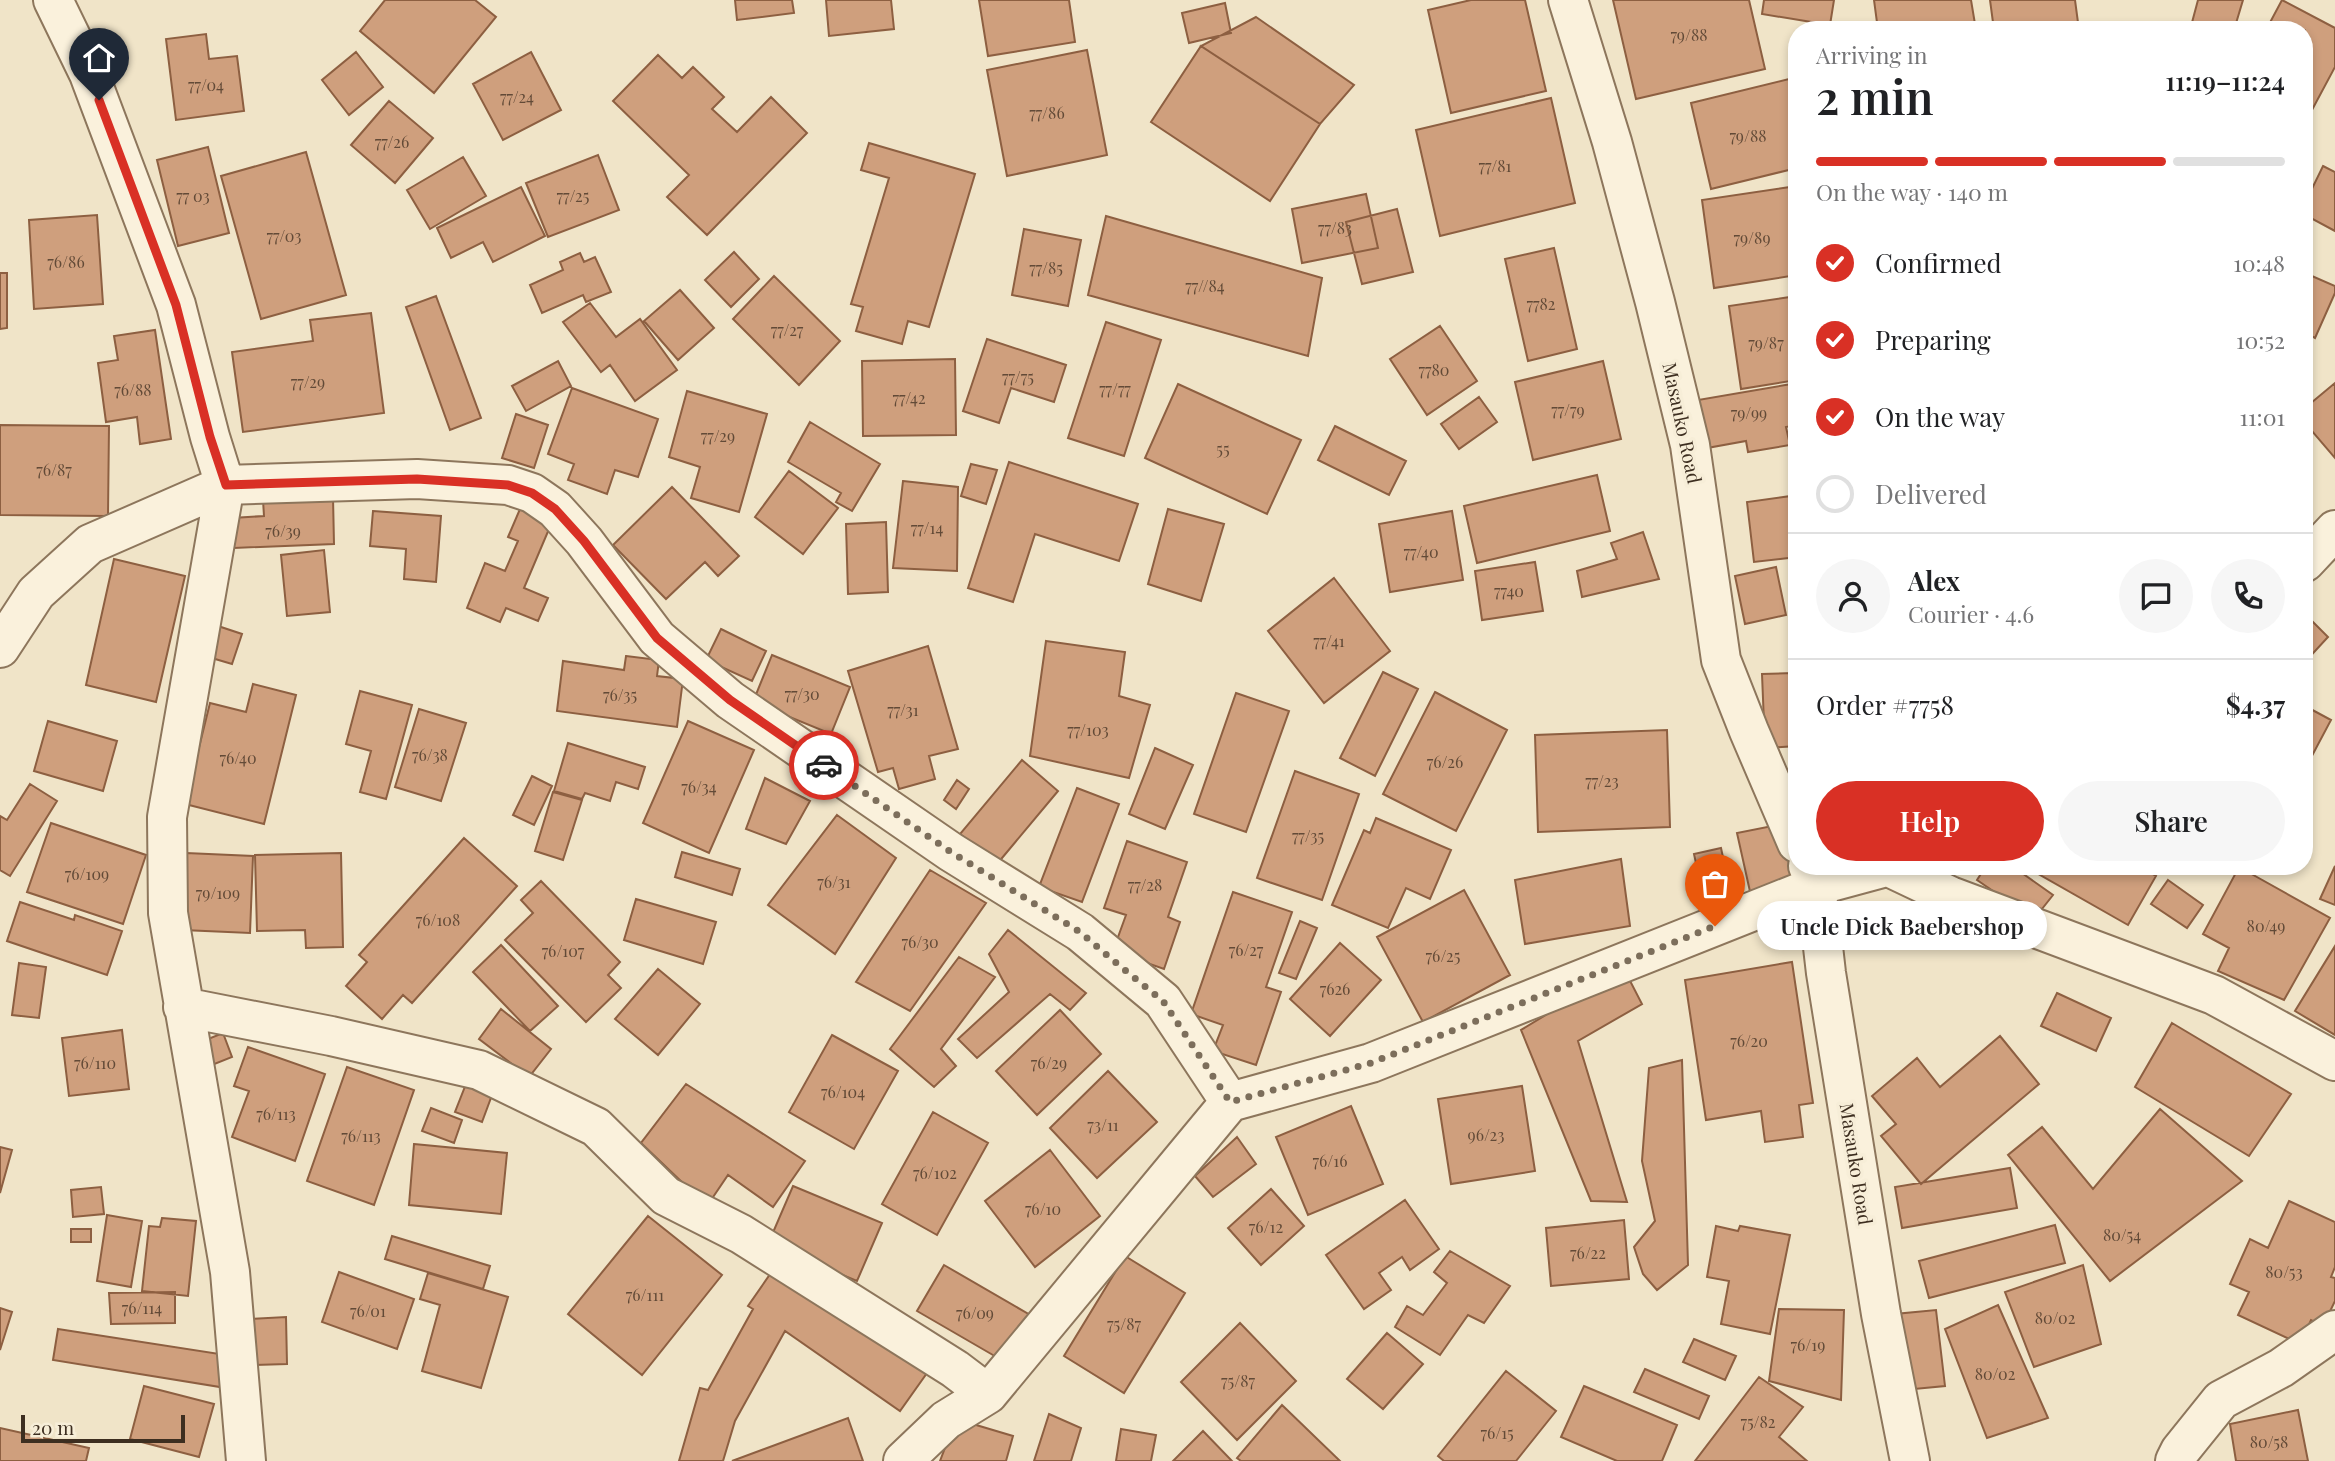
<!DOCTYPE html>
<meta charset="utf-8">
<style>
body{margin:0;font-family:"Playfair Display",serif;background:#f6f6f6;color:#202124;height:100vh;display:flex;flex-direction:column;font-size:26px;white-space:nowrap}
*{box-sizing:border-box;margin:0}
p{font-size:23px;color:#757577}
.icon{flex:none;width:38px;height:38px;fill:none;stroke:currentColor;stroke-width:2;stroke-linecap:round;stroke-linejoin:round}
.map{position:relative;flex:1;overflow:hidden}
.side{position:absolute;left:1788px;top:21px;width:525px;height:854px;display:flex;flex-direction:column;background:#fff;border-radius:28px;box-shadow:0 4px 10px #0003}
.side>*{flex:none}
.scale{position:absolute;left:21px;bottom:18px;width:164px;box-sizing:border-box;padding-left:7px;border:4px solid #3d2e20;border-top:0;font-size:19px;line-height:24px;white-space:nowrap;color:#3d2e20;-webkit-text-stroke:5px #f7eed8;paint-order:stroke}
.pin{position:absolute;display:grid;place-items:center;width:60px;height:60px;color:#fff;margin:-72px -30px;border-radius:50% 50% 50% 0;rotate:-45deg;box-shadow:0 0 7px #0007}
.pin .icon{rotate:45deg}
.courier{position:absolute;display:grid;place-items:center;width:70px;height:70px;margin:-35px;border:5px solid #d93025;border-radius:50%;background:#fff;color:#222;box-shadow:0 2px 9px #0007}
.bubble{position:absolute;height:49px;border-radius:24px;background:#fff;box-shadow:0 4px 10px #0003;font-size:23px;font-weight:600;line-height:49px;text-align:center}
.headline em{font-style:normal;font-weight:600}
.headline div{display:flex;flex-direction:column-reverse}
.headline{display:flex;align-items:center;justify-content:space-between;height:119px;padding:0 28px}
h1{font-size:46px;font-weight:600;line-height:52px}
.bar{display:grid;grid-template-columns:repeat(4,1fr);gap:10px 7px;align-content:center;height:84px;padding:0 28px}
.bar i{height:9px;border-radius:5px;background:#e0e0e0}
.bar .on{background:#d93025}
.bar p{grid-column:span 4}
.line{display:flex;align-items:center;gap:18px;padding:0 28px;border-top:2px solid #e0e0e0}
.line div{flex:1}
.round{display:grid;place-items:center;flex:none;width:74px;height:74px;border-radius:37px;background:#f6f6f6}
ol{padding:0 28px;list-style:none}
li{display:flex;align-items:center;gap:21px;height:77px}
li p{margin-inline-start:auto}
li .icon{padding:7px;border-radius:50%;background:#d93025;color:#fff;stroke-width:4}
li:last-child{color:#757577}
li i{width:38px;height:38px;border:4px solid #e0e0e0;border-radius:50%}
.action{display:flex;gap:14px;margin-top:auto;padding:14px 28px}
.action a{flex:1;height:80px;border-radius:42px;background:#d93025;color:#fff;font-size:28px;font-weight:600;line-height:80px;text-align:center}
.action a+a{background:#f6f6f6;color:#202124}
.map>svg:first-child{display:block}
.building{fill:#cf9f7d;stroke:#8d5f41;stroke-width:2}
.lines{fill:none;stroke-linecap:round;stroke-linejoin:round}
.minor-casing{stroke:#8d765c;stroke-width:42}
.minor{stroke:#faf1dc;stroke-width:38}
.done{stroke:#7c6e5b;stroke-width:7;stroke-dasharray:0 12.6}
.route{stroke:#d93025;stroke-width:9}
.labels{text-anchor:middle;stroke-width:7;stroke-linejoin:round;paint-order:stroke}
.number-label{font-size:16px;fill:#624a37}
.street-label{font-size:19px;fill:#3d2e20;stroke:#f7eed8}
</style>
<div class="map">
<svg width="2335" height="1461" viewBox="0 0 2335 1461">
<rect width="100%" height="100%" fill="#f0e4c8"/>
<path class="building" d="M385,0H475L496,17L434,93L360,31Z
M735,0H792L794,13L737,20Z
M826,0H891L894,29L829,36Z
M979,0H1069L1075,42L988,56Z
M1471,0H1525L1546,91L1451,113L1428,10Z
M1613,0H1749L1765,69L1636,99Z
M1764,0H1834L1830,25L1762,14Z
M1874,0H1971L1976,30H1878Z
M1990,0H2075L2079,30H1994Z
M2198,0H2243L2234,30H2190Z
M2282,0L2335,28V67L2305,123V30H2266Z
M1225,3L1231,33L1189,43L1182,13Z
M1256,17L1354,85L1320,124L1201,46Z
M206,34L209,59L237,56L244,111L176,120L166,39Z
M1201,46L1320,124L1270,201L1151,122Z
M1087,50L1107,155L1007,176L987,70Z
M356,52L383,87L349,115L322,80Z
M531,52L561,110L503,140L473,84Z
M658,55L682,78L693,67L724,97L712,109L737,132L771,97L807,133L707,235L667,197L689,175L613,101Z
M1797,77V168L1711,189L1691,103Z
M1551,98L1575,203L1440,236L1416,130Z
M389,101L433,138L395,183L351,145Z
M869,143L975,174L929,327L908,321L902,344L856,331L863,307L851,304L889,178L861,170Z
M208,147L229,233L178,246L157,160Z
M306,152L346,295L261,319L221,176Z
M598,155L619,210L548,237L526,183Z
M463,157L486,196L430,229L407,190Z
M2323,166L2335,172V231L2305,215V203Z
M1797,186V275L1714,288L1702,200Z
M521,187L545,236L493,262L483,242L451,258L437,228Z
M1366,194L1378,248L1302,263L1292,209Z
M1397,209L1413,272L1362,284L1346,222Z
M97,215L103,304L34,309L29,220Z
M1106,216L1322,278L1308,356L1088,295Z
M1024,229L1081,240L1068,306L1012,295Z
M1554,248L1577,349L1528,361L1505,259Z
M734,252L759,279L731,307L705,280Z
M580,253L584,262L595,257L611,292L586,302L583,295L542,313L530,285L563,270L560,262Z
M0,273H7V328L0,329Z
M2305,273L2335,286V293L2315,338L2305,332Z
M774,276L840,341L799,385L733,319Z
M680,290L714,328L678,360L644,321Z
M436,296L481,418L450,430L406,307Z
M1797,296V380L1741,389L1729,306Z
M590,303L616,337L640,319L677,370L635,401L610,365L601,372L563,322Z
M371,313L384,413L243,432L232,352L313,341L310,320Z
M1106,322L1161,340L1124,456L1068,438Z
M1440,326L1477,381L1427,415L1390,359Z
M155,330L171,439L140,444L137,417L106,422L98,363L118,360L114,336Z
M987,339L1066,365L1054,402L1011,388L999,423L963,411Z
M955,359L956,435L863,436L862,361Z
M558,361L571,386L526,411L512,386Z
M1603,361L1621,439L1533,460L1515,382Z
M1797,383V425L1786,427L1790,445L1748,452L1746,441L1707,448L1698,400Z
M2335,383V458L2305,423V408Z
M1178,384L1301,440L1267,514L1145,458Z
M572,388L658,419L638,477L615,470L607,494L568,480L574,464L548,454Z
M687,391L767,414L739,512L691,498L700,467L669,457Z
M1479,397L1497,422L1459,449L1441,424Z
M516,414L548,425L534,468L502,458Z
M810,422L880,464L852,511L836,502L841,493L788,462Z
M0,425L109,426L108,516L0,515Z
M1335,426L1406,461L1389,495L1318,460Z
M1009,462L1138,504L1119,561L1035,534L1013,602L968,588Z
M971,464L997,470L986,504L961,496Z
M789,471L838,508L803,554L755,517Z
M1597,475L1610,531L1477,563L1464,506Z
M903,481L958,487L957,571L893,568Z
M672,487L739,556L718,576L705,562L666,599L613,545Z
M1791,496L1797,557L1754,562L1747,502Z
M333,497L334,544L234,548L232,518L264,516L263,500Z
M520,509L552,522L524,588L548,598L538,621L506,608L500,622L467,608L485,563L505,571L518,541L508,537Z
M1168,509L1224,524L1201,601L1148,584Z
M373,511L441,516L436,582L404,579L406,549L370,546Z
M1452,511L1463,580L1390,592L1379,524Z
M886,522L888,592L848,594L846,524Z
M1643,532L1659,579L1582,597L1577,571L1617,559L1611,543Z
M324,550L330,612L287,616L281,555Z
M114,559L185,576L156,702L86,685Z
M1535,562L1543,611L1482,620L1475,571Z
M1797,566V650L1791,567Z
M1776,567L1786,615L1745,624L1735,576Z
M1334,578L1390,651L1324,703L1268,631Z
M2305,614L2328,637L2305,662Z
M215,625L242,634L232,664L205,656Z
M721,629L766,651L752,681L706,660Z
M1046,641L1125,652L1119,696L1150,705L1129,778L1030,756Z
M928,646L958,749L929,756L935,779L899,789L893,768L878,772L848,671Z
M772,655L850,687L831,734L753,702Z
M626,656L659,660L657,676L683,679L677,727L557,711L563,661L624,670Z
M1383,672L1418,689L1375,776L1340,758Z
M1793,673L1797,746L1765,748L1762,674Z
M253,684L296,695L264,824L185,804L210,703L246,712Z
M360,691L412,705L386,799L360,792L371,751L346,744Z
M1435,692L1507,730L1456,831L1383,794Z
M1236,693L1289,711L1246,832L1194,814Z
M2305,706L2331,720L2305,769Z
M419,709L466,723L441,801L395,787Z
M48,721L117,741L103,791L34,771Z
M688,721L754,750L709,853L643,823Z
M1667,730L1670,827L1538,832L1535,735Z
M568,743L645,767L638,789L616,782L610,801L585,793L582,799L554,791Z
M1155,748L1193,765L1165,829L1129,814Z
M1022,760L1058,791L997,864L960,834Z
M1295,771L1359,794L1322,900L1257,878Z
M532,776L552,786L534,825L513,815Z
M765,778L810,801L786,844L746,829Z
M957,780L969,789L956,809L944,800Z
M30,784L57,801L10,876L0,870V816L7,820Z
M1077,788L1119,804L1082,902L1039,887Z
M553,792L582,800L563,860L535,851Z
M837,815L896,858L835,954L768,905Z
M1376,818L1451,850L1430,899L1406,888L1388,928L1332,905L1364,830L1370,833Z
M51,823L146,855L123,924L27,892Z
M1782,824L1796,887L1751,896L1737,833Z
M464,838L517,886L412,1003L403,995L382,1019L346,986L367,962L359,955Z
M1127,841L1187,862L1168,917L1180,922L1164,969L1113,951L1126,915L1104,908Z
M1721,848L1732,900L1705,905L1694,854Z
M682,852L740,869L732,895L675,877Z
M186,853L253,856L250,933L183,930Z
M341,853L343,947L306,948L305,930L257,931L255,855Z
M1621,859L1630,926L1525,944L1515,880Z
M1986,866H2012L2053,895L2034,919L1977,880Z
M2038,866H2138L2156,876L2128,925L2035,872Z
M2335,866V905L2320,899Z
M2239,867L2330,918L2284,1000L2218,971L2229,948L2203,934Z
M930,870L986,903L910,1011L856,982Z
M2168,880L2203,905L2187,928L2151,904Z
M541,881L620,962L608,975L621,988L586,1022L505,940L533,913L521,900Z
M1464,890L1510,975L1423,1022L1377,937Z
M1233,892L1292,912L1266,987L1281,992L1256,1065L1213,1051L1223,1025L1191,1014Z
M636,899L716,922L703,964L624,940Z
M20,902L74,920L75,915L122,931L107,975L7,941Z
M1300,921L1317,928L1296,979L1279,973Z
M1008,930L1086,993L1070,1010L1050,994L977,1058L958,1039L1009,992L989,954Z
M1340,943L1381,980L1330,1036L1290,999Z
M501,945L558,1006L530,1031L473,972Z
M2335,946V1035L2295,1011Z
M959,957L995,977L941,1049L956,1066L934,1087L890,1049Z
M1792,962L1813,1103L1799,1105L1803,1137L1765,1142L1761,1111L1706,1120L1685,980Z
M19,963L46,967L39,1018L12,1015Z
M658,969L700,1004L658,1055L615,1019Z
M1627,975L1642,1004L1578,1041L1627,1202L1591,1201L1521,1030L1549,1013Z
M2057,993L2111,1018L2096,1051L2041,1026Z
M501,1009L551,1049L529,1077L479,1039Z
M1060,1010L1101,1054L1037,1115L996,1071Z
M2172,1023L2291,1094L2249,1156L2135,1087Z
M122,1030L129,1089L69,1096L62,1038Z
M223,1033L232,1057L207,1067L198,1043Z
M832,1035L898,1071L854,1149L789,1112Z
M2000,1036L2039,1084L1921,1184L1881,1136L1896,1124L1872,1096L1917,1058L1940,1087Z
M248,1047L325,1074L295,1161L232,1137L249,1091L234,1086Z
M1682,1060L1688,1265L1657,1290L1643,1274L1634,1247L1655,1221L1642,1161L1649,1068Z
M347,1067L414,1090L374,1205L307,1181Z
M1108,1071L1157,1122L1097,1178L1050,1128Z
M466,1084L492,1095L482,1122L455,1112Z
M686,1084L805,1161L773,1207L728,1175L707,1206L641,1143Z
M1522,1086L1535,1171L1451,1184L1438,1099Z
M1351,1106L1383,1184L1308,1215L1276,1137Z
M431,1108L462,1120L454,1143L422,1131Z
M2160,1109L2242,1181L2110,1281L2008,1155L2042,1127L2093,1189Z
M933,1112L988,1143L937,1235L882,1204Z
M1237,1137L1256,1164L1213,1197L1195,1176Z
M414,1144L507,1153L501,1214L409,1205Z
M0,1147L12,1150L0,1193Z
M1050,1150L1100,1216L1035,1267L985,1201Z
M2010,1168L2017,1208L1902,1228L1895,1187Z
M793,1186L882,1223L857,1281L768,1244Z
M101,1187L104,1214L73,1217L71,1190Z
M1271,1189L1304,1226L1261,1265L1228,1228Z
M1405,1200L1439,1249L1410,1270L1402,1257L1379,1273L1391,1290L1364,1309L1326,1255Z
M2289,1201L2335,1222V1267L2331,1277L2335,1278V1301L2323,1326L2311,1320L2300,1344L2238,1315L2249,1292L2230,1284L2250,1239L2268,1248Z
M107,1215L142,1221L131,1287L97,1281Z
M648,1216L722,1275L642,1375L568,1314Z
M162,1218L196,1221L188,1296L142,1291L149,1226L160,1227Z
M1624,1220L1629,1279L1551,1286L1546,1228Z
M2055,1225L2065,1263L1929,1298L1919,1261Z
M1716,1226L1738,1231L1740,1226L1790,1235L1770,1334L1721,1324L1729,1281L1707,1277Z
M71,1229H91V1242H71Z
M392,1236L490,1266L483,1289L385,1259Z
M1450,1251L1510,1286L1484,1323L1468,1315L1440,1355L1395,1327L1407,1306L1423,1315L1447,1283L1434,1272Z
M1125,1256L1185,1293L1124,1393L1064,1356Z
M944,1265L1032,1316L1005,1362L917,1311Z
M2083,1265L2101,1344L2034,1367L2005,1292Z
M775,1267L927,1373L900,1411L785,1331L735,1421L723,1461H679L700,1388L708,1390L753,1309L748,1306Z
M339,1272L414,1299L397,1349L322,1322Z
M428,1273L508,1297L481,1388L422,1371L440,1305L420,1299Z
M175,1292V1323L111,1324L109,1293Z
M1998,1305L2048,1418L1987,1438L1945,1329Z
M0,1308L12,1312L0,1350Z
M1779,1309L1844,1310L1841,1400L1769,1381Z
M1936,1310L1945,1386L1904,1390L1895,1314Z
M286,1317L287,1364L251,1365L250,1319Z
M1240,1323L1296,1381L1237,1440L1181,1382Z
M58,1329L226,1355L220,1387L53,1360Z
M1387,1333L1423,1364L1383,1409L1347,1379Z
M1694,1339L1736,1356L1725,1380L1683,1362Z
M1645,1369L1709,1396L1699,1419L1634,1392Z
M1506,1371L1556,1411L1516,1461H1444L1438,1456Z
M1759,1377L1803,1407L1779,1437L1807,1461H1695Z
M144,1386L214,1404L199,1457L130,1439Z
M1584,1386L1677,1425L1662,1461H1617L1561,1437Z
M1282,1405L1340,1461H1241L1237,1458Z
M2298,1410L2308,1461H2236L2230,1424Z
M1049,1414L1081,1428L1071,1461H1034Z
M848,1418L863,1461H732Z
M956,1419L1013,1436L1006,1461H940Z
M0,1428L89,1448L86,1461H0Z
M1121,1429L1156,1435L1151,1461H1116Z
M1203,1431L1232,1461H1173Z"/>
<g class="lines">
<g class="minor-casing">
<path id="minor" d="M53,0L89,74L176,305L210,437L225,485L167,817L168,913L230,1272L246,1461
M1568,0L1612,142L1655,302L1690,445L1721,660L1749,731L1797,843
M2305,562L2335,530
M0,648L36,593L90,544L225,485L417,479L508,485L532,493L555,509L584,541L657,638L730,700L951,852L1080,932L1163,1001L1230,1102
M1808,866L1816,886L1826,973L1881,1314L1910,1461
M1889,867L1950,896L2214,995L2335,1061
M183,1007L331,1036L479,1070L596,1127L666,1196L741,1234L955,1369L988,1394
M903,1461L946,1420L988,1394L1230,1102L1371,1063L1816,886L1890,866
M2175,1461L2180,1451L2221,1400L2281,1368L2335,1330"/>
</g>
<use href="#minor" class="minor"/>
</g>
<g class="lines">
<path class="done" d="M824,765L951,852L1080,932L1121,967L1163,1001L1230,1102L1371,1063L1715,926"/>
<path class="route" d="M99,100L176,305L210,437L226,485L417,479L508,485L532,493L555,509L584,541L657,638L730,700L824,765"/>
</g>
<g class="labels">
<g class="number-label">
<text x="1689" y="41">79/88</text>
<text x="206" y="91">77/04</text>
<text x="517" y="103">77/24</text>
<text x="1047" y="119">77/86</text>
<text x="1748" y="142">79/88</text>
<text x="392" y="148">77/26</text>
<text x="1495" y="172">77/81</text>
<text x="193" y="202">77 03</text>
<text x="573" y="202">77/25</text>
<text x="1335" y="234">77/83</text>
<text x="284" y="242">77/03</text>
<text x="1752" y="244">79/89</text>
<text x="66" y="268">76/86</text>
<text x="1046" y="274">77/85</text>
<text x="1205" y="292">77//84</text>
<text x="1541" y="310">7782</text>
<text x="787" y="336">77/27</text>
<text x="1766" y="349">79/87</text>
<text x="1434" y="376">7780</text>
<text x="1018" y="383">77/75</text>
<text x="308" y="388">77/29</text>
<text x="1115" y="395">77/77</text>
<text x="133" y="396">76/88</text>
<text x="909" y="404">77/42</text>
<text x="1568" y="416">77/79</text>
<text x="1749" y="419">79/99</text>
<text x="718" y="442">77/29</text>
<text x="1223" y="455">55</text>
<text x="54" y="476">76/87</text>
<text x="927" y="534">77/14</text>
<text x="283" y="537">76/39</text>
<text x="1421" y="558">77/40</text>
<text x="1509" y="597">7740</text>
<text x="1329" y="647">77/41</text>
<text x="802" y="700">77/30</text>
<text x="620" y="701">76/35</text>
<text x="903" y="716">77/31</text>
<text x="1088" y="736">77/103</text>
<text x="430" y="761">76/38</text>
<text x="238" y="764">76/40</text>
<text x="1445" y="768">76/26</text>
<text x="1602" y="787">77/23</text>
<text x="699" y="793">76/34</text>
<text x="1308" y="842">77/35</text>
<text x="87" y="880">76/109</text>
<text x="834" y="888">76/31</text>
<text x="1145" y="891">77/28</text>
<text x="218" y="899">79/109</text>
<text x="438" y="926">76/108</text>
<text x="2266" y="932">80/49</text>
<text x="920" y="948">76/30</text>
<text x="1246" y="956">76/27</text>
<text x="563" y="957">76/107</text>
<text x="1443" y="962">76/25</text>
<text x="1335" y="995">7626</text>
<text x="1749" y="1047">76/20</text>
<text x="95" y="1069">76/110</text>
<text x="1049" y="1069">76/29</text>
<text x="843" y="1098">76/104</text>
<text x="276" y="1120">76/113</text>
<text x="1103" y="1131">73/11</text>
<text x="1486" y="1141">96/23</text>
<text x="361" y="1142">76/113</text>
<text x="1330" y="1167">76/16</text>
<text x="935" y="1179">76/102</text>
<text x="1043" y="1215">76/10</text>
<text x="1266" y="1233">76/12</text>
<text x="2122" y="1241">80/54</text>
<text x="1588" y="1259">76/22</text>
<text x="2284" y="1278">80/53</text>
<text x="645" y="1301">76/111</text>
<text x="142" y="1314">76/114</text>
<text x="368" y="1317">76/01</text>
<text x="975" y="1319">76/09</text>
<text x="2055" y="1324">80/02</text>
<text x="1124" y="1330">75/87</text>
<text x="1808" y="1351">76/19</text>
<text x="1995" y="1380">80/02</text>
<text x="1238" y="1387">75/87</text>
<text x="1758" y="1428">75/82</text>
<text x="1497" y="1439">76/15</text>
<text x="2269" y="1448">80/58</text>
</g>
<g class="street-label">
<text transform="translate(1682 423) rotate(78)" y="7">Masauko Road</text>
<text transform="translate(1856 1164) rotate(81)" y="7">Masauko Road</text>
</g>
</g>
</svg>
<div class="scale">20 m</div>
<div class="pin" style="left:1715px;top:926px;background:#ea580c"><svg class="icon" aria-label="bag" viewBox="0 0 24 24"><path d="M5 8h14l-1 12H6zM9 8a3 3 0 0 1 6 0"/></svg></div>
<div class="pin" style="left:99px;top:100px;background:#1f2937"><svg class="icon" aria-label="home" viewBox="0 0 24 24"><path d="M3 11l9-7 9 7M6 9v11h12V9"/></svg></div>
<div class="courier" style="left:824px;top:765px"><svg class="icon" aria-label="car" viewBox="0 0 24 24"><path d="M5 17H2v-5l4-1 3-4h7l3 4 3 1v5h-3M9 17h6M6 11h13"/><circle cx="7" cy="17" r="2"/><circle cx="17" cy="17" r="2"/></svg></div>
<div class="bubble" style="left:1757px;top:901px;width:290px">Uncle Dick Baebershop</div>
<section class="side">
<div class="headline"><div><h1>2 min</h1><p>Arriving in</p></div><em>11:19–11:24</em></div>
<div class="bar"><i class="on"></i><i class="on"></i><i class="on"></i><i></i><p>On the way · 140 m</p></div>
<ol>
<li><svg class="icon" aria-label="check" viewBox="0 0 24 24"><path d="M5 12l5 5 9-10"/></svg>Confirmed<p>10:48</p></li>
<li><svg class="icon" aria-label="check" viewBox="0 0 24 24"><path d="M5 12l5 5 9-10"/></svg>Preparing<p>10:52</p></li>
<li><svg class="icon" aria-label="check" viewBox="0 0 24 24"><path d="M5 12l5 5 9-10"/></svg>On the way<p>11:01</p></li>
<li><i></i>Delivered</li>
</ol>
<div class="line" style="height:126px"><a class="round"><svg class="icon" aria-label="person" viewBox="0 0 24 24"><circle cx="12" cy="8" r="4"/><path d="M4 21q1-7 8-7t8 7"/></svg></a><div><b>Alex</b><p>Courier · 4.6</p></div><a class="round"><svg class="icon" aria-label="chat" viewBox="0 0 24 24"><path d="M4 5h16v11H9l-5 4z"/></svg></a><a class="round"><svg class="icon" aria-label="phone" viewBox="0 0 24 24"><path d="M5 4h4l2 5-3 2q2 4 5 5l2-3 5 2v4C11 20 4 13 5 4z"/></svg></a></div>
<div class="line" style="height:91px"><div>Order #7758</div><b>$4.37</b></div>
<div class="action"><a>Help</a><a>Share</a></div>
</section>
</div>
